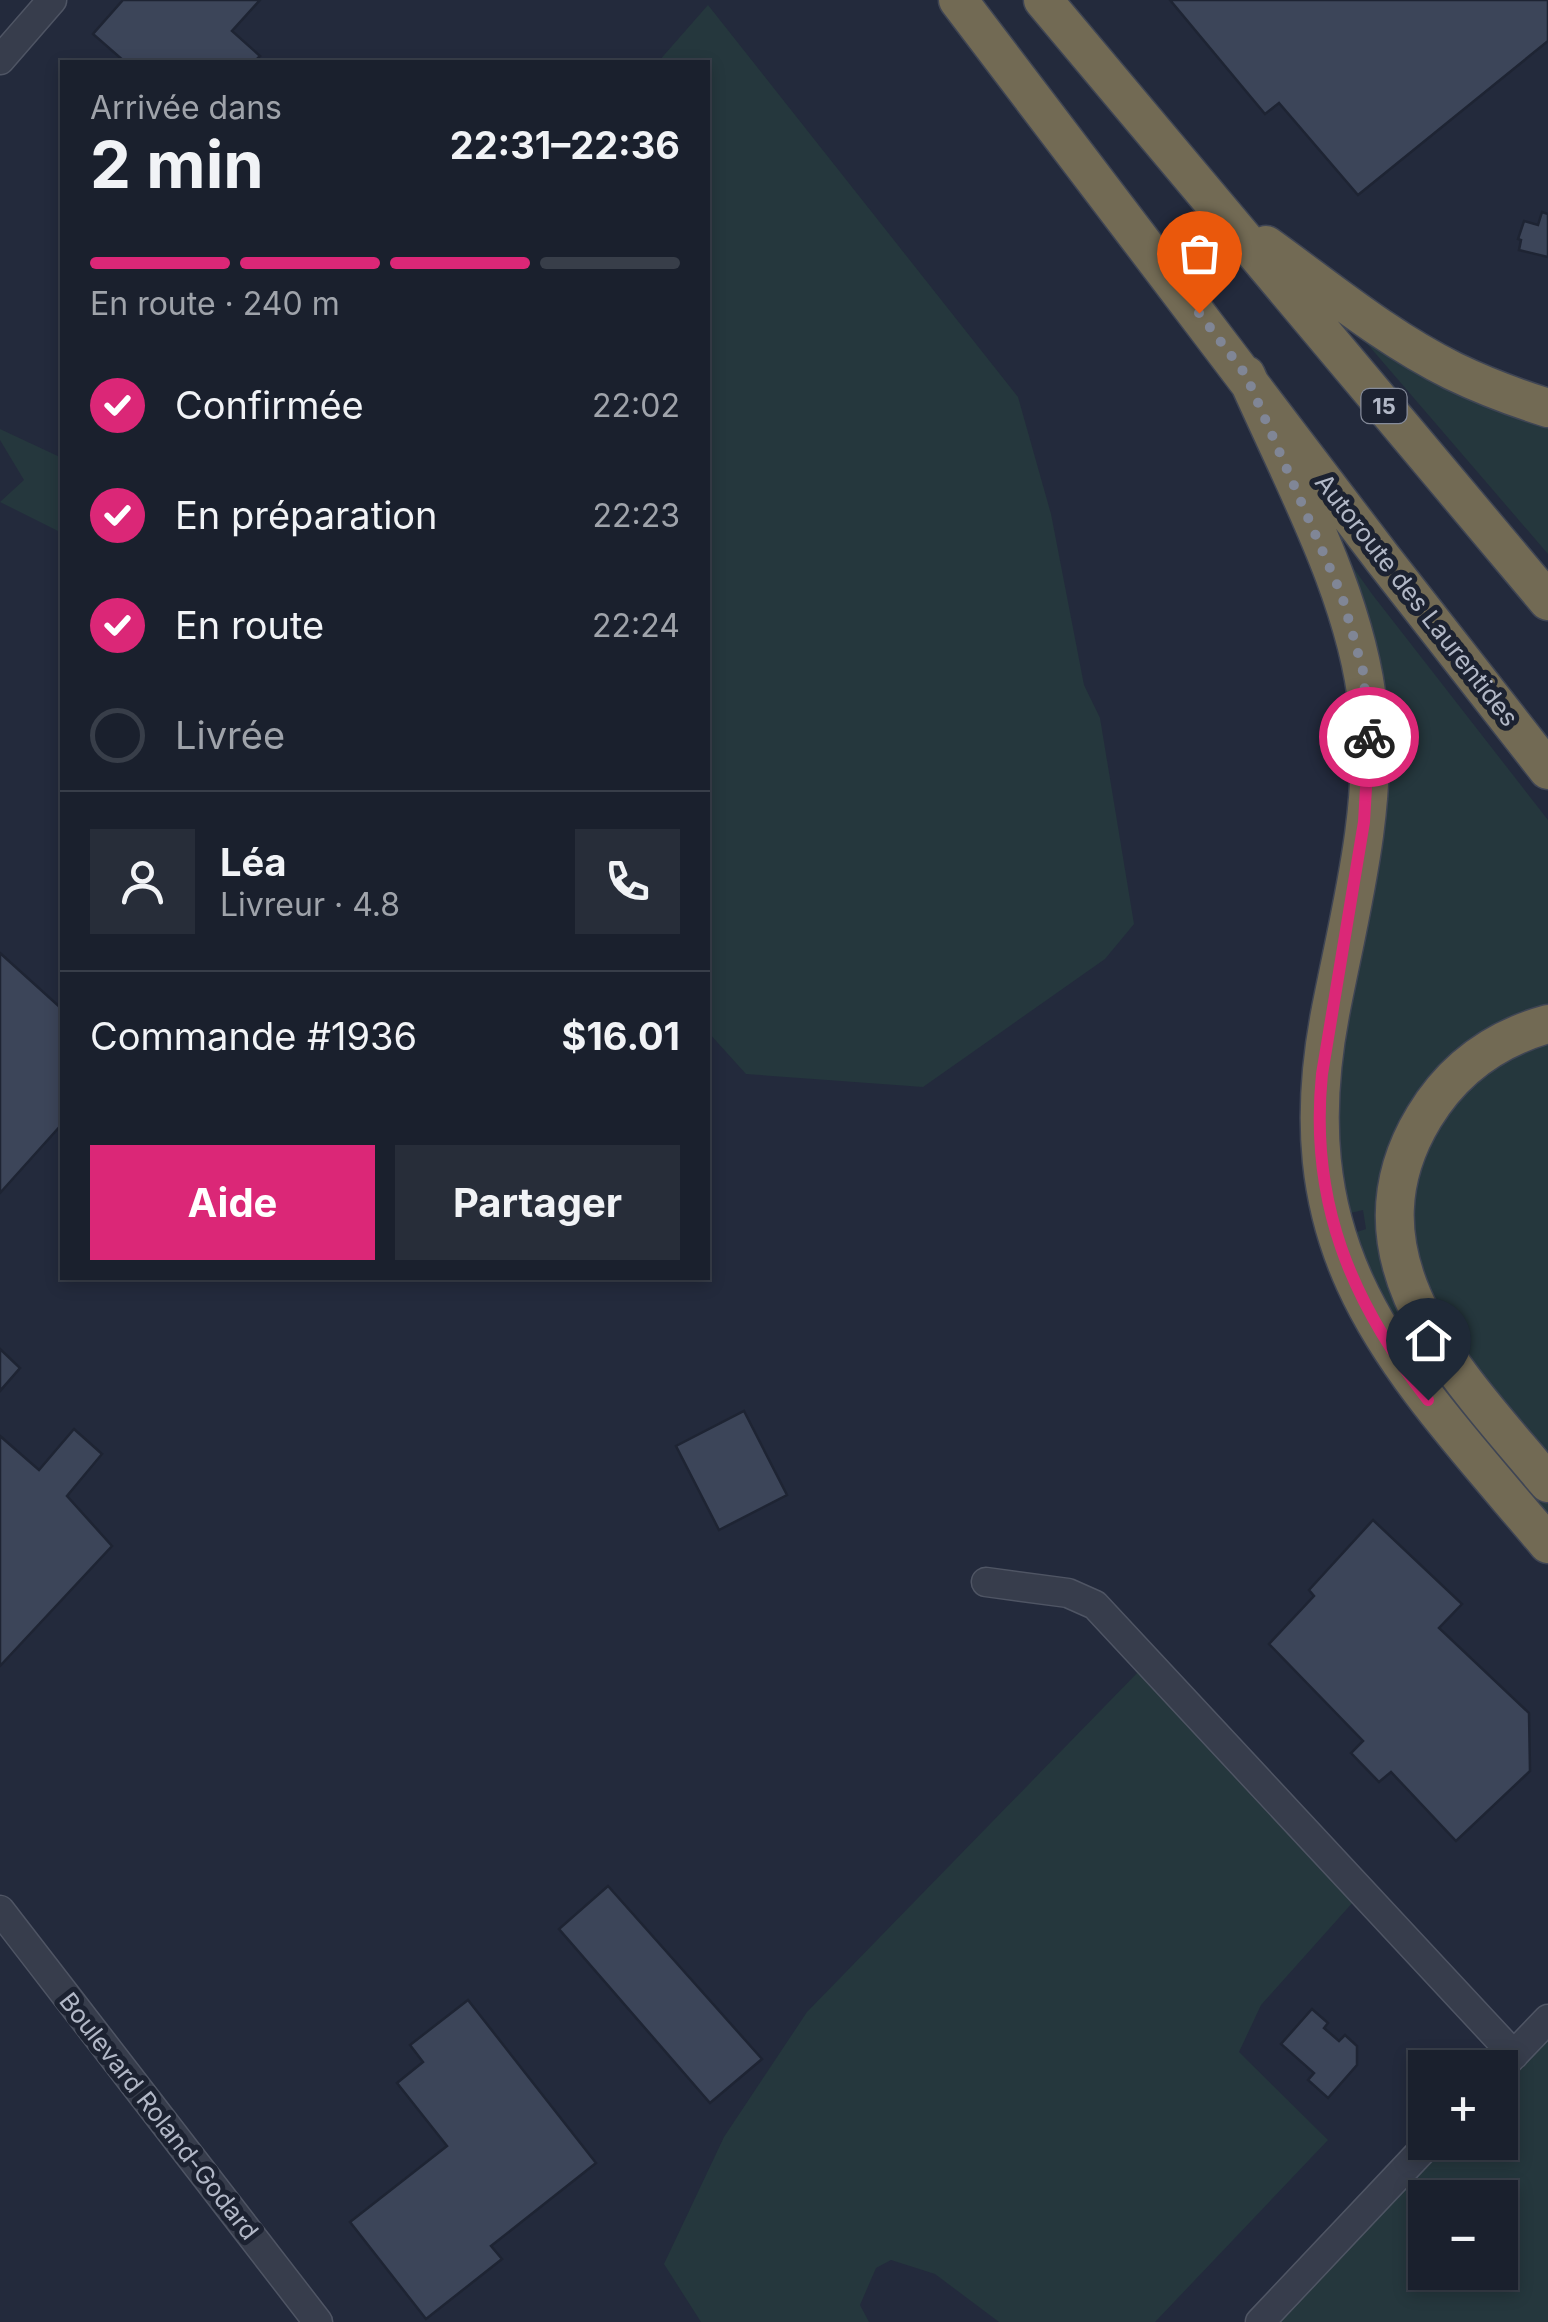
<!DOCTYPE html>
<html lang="fr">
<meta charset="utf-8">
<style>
body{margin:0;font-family:Inter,sans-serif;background:#272d39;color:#f1f3f6;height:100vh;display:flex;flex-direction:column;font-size:38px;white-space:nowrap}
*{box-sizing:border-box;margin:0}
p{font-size:32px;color:#9fa3aa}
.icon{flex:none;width:55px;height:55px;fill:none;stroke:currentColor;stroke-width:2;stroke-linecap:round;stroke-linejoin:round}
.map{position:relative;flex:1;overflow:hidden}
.sheet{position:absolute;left:60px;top:60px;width:650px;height:1220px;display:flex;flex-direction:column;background:#1a202d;border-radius:0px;box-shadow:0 5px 15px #0003,0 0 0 2px #383e49}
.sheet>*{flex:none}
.tools{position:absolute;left:1408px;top:2050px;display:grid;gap:20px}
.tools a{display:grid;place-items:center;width:110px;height:110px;border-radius:0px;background:#1a202d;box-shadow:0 5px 15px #0003,0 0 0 2px #383e49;font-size:50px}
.pin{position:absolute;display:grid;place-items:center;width:85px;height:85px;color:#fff;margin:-102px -42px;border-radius:50% 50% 50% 0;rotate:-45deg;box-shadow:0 0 10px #0007}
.pin .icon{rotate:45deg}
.courier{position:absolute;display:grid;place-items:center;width:100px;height:100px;margin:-50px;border:8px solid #db2777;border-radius:50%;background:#fff;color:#222;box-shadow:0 2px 12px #0007}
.head em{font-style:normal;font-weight:700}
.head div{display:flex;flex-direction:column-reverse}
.head{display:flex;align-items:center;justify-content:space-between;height:170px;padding:0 30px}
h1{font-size:65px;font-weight:700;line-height:75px}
.bar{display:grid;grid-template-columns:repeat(4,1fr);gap:15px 10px;align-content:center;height:120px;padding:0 30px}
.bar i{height:12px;border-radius:8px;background:#383e49}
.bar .on{background:#db2777}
.bar p{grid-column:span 4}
.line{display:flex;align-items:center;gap:25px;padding:0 30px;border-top:2px solid #383e49}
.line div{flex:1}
.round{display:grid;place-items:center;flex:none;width:105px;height:105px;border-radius:0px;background:#272d39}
ol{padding:0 30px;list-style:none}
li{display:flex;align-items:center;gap:30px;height:110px}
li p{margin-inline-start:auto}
li .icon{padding:10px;border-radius:50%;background:#db2777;color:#fff;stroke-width:4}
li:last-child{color:#9fa3aa}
li i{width:55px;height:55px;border:5px solid #383e49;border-radius:50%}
.primary-button{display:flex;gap:20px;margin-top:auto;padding:20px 30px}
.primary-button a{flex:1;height:115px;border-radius:0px;background:#db2777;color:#fff;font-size:40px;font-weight:700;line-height:115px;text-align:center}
.primary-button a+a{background:#272d39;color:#f1f3f6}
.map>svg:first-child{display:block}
.green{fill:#25373d;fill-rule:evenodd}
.building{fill:#3c4559;stroke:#1e2433;stroke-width:2.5}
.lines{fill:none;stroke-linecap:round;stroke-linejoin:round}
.minor-casing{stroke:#4f5564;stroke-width:31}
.highway-casing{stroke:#3f4554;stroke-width:41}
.minor{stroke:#373d4c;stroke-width:28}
.highway{stroke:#726a54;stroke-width:38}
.done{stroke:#808696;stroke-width:10;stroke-dasharray:0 18}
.route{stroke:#db2777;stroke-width:12}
.labels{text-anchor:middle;stroke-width:10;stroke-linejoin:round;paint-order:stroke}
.shield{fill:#1c2231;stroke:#858b9a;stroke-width:2.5}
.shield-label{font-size:22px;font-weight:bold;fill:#b2b8c7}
.street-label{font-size:25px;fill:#b2b8c7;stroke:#1c2231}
</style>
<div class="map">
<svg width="1548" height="2322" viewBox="0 0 1548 2322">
<rect width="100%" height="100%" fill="#232a3c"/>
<path class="green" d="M708,5L1018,397L1051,514L1084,685L1100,718L1134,924L1105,959L923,1087L746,1074L708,1032V62H658Z
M1345,318L1548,422V554Z
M0,429L62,458V533L0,502L24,480L0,440Z
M1337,545L1372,594L1548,820V1007L1412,1102L1396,1129L1387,1156L1379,1187L1378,1217L1443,1374L1548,1504V1524L1399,1341L1348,1235L1366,1229L1363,1210L1342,1215L1332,1118L1380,813Z
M1548,1038V1456L1484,1382L1427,1301L1409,1199L1450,1100L1522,1047Z
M1142,1668L1354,1901L1261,2005L1239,2052L1328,2140L1155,2322H999L935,2274L891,2260L876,2268L860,2305L869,2322H701L664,2264L724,2137L807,2012Z
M1548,2028V2322H1269L1440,2143L1500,2142V2079ZM1425,2198H1500V2272H1425Z"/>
<path class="building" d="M123,0H260L232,31L260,56L254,62H125L93,34Z
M1170,0H1548V41L1358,195L1279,103L1265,114Z
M1542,212L1548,214V257L1519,250L1521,240L1518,239L1524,221L1538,225Z
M0,953L62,1009V1124L0,1193Z
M0,1349L20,1368L0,1391Z
M744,1411L787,1495L719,1530L676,1446Z
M74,1429L102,1454L67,1496L112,1546L0,1666V1436L39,1470Z
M1373,1520L1462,1604L1439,1628L1529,1713L1530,1771L1456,1841L1391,1772L1379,1782L1351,1753L1363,1741L1269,1644L1314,1596L1309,1590Z
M608,1886L762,2059L710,2103L559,1929Z
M468,2000L596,2163L491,2246L502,2259L426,2319L350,2222L447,2146L397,2083L423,2062L410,2045Z
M1312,2009L1328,2023L1324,2028L1339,2041L1345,2035L1357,2046V2065L1328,2098L1308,2080L1314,2073L1281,2044Z"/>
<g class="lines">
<g class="minor-casing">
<path id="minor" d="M0,60L52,0
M986,1582L1068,1593L1095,1605L1514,2055
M0,1910L318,2322
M1500,2069L1548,2019
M1260,2322L1430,2142"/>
</g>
<g class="highway-casing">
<path id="highway" d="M958,0L1383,559L1548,770
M1043,0L1548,601
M1266,245C1326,288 1386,338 1453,371C1484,386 1516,398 1548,408
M1246,375C1291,478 1357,597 1368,708C1378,808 1350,912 1331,1009C1282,1259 1399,1367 1548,1544
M1548,1024C1494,1039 1453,1069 1424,1117C1337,1261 1463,1380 1548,1483"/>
</g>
<use href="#minor" class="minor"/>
<use href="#highway" class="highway"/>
</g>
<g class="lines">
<path class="done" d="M1199,313L1246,375L1342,596L1363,671L1369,737"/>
<path class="route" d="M1369,737L1364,822L1322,1074C1309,1201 1351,1302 1428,1400"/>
</g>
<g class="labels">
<rect class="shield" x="1361.5" y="389" width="45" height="34" rx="8"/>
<g class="shield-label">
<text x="1384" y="414">15</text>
</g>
<g class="street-label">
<text transform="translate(1417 600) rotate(52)" y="9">Autoroute des Laurentides</text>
<text transform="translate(159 2116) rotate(52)" y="9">Boulevard Roland-Godard</text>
</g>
</g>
</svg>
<div class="tools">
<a>+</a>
<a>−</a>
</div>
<div class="pin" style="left:1199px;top:313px;background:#ea580c"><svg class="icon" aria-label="bag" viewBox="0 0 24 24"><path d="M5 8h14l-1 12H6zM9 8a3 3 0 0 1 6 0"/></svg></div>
<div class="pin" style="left:1428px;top:1400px;background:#1f2937"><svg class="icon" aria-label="home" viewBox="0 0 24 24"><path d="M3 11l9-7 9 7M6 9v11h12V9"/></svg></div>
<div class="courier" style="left:1369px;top:737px"><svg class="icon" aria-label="bike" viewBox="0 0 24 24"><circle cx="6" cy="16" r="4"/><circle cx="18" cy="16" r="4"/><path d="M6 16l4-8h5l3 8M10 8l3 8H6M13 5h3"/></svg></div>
<section class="sheet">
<div class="head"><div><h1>2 min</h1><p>Arrivée dans</p></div><em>22:31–22:36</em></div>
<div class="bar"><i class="on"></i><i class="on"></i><i class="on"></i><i></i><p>En route · 240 m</p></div>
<ol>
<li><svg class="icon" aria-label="check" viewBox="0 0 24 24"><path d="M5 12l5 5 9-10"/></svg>Confirmée<p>22:02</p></li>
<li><svg class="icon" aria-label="check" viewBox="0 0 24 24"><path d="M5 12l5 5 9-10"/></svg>En préparation<p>22:23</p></li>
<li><svg class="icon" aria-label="check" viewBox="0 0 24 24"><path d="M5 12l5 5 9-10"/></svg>En route<p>22:24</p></li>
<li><i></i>Livrée</li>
</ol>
<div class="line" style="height:180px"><a class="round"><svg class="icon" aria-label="person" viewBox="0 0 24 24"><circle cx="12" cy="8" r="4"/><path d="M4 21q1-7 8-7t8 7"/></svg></a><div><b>Léa</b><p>Livreur · 4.8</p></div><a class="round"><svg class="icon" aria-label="phone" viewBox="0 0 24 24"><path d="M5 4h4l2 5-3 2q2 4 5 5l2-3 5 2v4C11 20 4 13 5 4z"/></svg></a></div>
<div class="line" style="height:130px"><div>Commande #1936</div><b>$16.01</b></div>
<div class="primary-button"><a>Aide</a><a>Partager</a></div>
</section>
</div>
